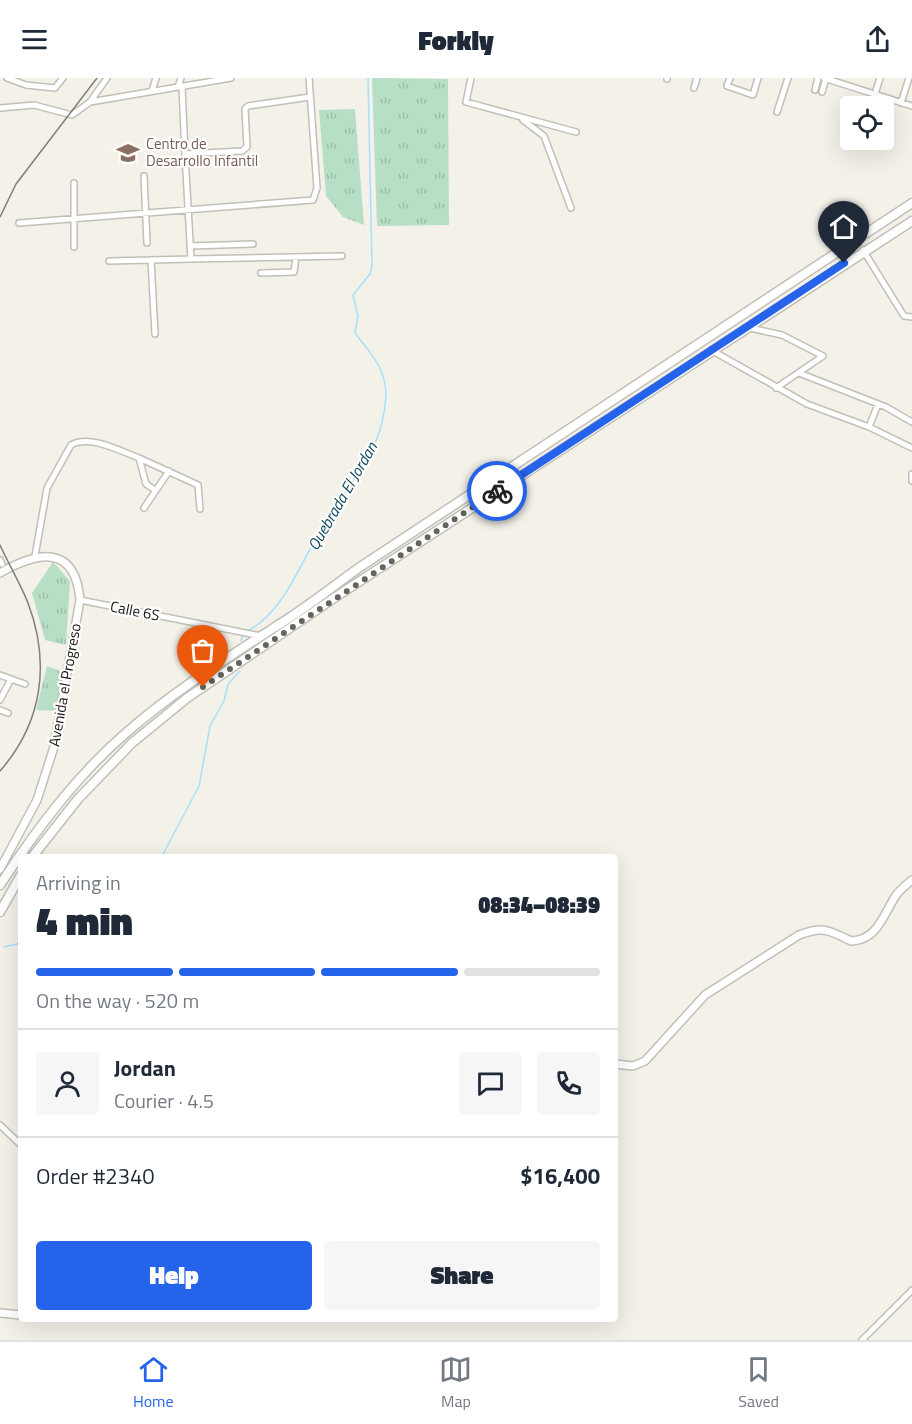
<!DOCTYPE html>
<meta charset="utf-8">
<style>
body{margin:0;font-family:"Titillium Web",sans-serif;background:#f6f6f7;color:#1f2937;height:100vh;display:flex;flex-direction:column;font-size:22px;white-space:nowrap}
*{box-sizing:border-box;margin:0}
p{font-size:20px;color:#747a83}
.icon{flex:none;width:33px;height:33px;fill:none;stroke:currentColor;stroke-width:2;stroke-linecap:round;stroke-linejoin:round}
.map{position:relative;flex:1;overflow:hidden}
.drawer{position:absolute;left:18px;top:776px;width:600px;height:468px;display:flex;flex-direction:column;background:#fff;border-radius:6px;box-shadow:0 6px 24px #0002}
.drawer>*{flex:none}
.buttons{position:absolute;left:840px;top:18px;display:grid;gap:12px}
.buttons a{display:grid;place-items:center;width:54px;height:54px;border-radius:6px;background:#fff;box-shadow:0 6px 24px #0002;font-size:30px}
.pin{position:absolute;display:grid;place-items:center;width:51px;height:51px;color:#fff;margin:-62px -26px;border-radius:50% 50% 50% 0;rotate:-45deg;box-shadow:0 0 6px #0007}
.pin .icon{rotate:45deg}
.courier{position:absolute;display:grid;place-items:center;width:60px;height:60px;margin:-30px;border:4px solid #2563eb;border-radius:50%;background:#fff;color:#222;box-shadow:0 2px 8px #0007}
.head em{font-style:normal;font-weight:800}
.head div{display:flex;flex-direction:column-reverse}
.head{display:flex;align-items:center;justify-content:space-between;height:102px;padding:0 18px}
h1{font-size:39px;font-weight:800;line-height:45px}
.bar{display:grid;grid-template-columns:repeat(4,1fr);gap:9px 6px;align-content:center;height:72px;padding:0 18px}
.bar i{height:8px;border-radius:4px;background:#e0e1e3}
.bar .current{background:#2563eb}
.bar p{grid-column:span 4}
.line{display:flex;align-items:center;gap:15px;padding:0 18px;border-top:2px solid #e0e1e3}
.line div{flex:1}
.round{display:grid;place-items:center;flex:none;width:63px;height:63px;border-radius:6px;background:#f6f6f7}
.cta{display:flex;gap:12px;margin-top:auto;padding:12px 18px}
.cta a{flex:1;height:69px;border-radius:6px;background:#2563eb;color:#fff;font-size:24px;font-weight:800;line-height:69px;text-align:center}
.cta a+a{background:#f6f6f7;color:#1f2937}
header{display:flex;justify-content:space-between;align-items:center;height:78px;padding:0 18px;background:#fff;font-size:27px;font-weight:800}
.menu{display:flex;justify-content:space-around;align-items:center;height:84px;border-top:2px solid #e0e1e3;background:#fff;font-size:16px;color:#747a83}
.menu a{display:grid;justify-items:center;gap:3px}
.menu .current{color:#2563eb}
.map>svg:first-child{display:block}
.grass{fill:url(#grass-tufts)}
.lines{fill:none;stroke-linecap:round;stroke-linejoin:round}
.stream{stroke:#a7e0fc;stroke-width:1.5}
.minor-casing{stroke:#c1bfb7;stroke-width:8}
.major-casing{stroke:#c1bfb7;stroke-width:10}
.highway-casing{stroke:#c1bfb7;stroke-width:11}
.minor{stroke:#fff;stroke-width:5}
.major{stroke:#fff;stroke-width:7}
.highway{stroke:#fff;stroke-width:8}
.rail{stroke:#807e79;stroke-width:1.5}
.done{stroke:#64635e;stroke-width:6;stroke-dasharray:0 10.8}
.route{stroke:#2563eb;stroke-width:8}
.labels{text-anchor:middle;stroke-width:4.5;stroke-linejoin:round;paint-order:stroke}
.education-label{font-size:15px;fill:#785e54;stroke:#fffefd;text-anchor:start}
.street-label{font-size:15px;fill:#171613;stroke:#fffefd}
.water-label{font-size:16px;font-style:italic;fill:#0d4a62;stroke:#fffefd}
</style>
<header><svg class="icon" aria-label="menu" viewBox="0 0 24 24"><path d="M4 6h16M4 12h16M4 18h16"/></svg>Forkly<svg class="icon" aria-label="share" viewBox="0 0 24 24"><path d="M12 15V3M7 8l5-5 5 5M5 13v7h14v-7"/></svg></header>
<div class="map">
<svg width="912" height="1262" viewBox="0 0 912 1262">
<defs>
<pattern id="grass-tufts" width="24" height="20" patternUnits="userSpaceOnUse" patternTransform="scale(1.5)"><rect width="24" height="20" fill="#b7dfc6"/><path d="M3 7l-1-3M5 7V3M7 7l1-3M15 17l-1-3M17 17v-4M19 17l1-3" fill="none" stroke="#9dbfa9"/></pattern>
</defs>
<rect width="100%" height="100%" fill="#f4f1e9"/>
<path class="grass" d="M372,0L448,1L449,147L377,148Z
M355,31L364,147L343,139L326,118L319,32Z
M53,484L70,503L66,567L45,562L32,515Z
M47,588L63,594L56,633L36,632Z"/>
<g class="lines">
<path class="stream" d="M249,552C282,535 300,487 318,457C335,428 356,401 372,371C380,357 385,335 386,318C386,290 371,276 355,255L358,238L353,217L370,196L372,188L368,0
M241,563L243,557
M162,778L199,708L210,648L224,623L228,606L240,593
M4,869L21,865"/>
<g class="minor-casing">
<path id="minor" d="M7,0L26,7L55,10L63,0
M471,0L466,24L576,54
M730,0L727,8L753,17L758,0
M824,0L912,28
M667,1V0
M178,9L181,0
M182,9L185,76L242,73L247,69L245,31L248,28L310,19
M694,10L697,0
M815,12L818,0
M152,13L156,0
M822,14L826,0
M875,16L880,0
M90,24L231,0
M901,25L909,0
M0,30L34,27L72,37L90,24L107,0
M777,34L788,0
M523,42L544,58L571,130
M144,98L147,165
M19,145L313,122L317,110L309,0
M190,168L253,166
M74,169V105
M863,172L904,238L912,239
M191,181L342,178
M109,183L151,182
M261,195L294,194L296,179
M750,250L782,257L823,278L776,310
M155,256L151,182L191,181L185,76
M711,272L807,326L869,349L912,370
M799,295L886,329L912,344
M869,349L878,326
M139,380L198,407L200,431
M912,396V403
M144,430L169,393
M35,478L47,410L71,367C89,356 120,373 139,380L146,406L155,412
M0,482L2,486
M80,522L261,558
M0,597L25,606
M0,622L11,601
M0,632L8,635
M0,1047L21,1067
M862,1262L912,1212"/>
</g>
<g class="major-casing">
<path id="major" d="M0,495C37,474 75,465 80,522L54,669L37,722L0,791
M615,986L633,988L645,983L705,917L799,857C823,848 829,852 851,863C877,862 883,838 895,819C899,812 906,807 912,802
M0,1235L21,1237"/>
</g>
<g class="highway-casing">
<path id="highway" d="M33,778L78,721L132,665L187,620L337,518L912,143
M0,807C36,752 76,698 127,654C173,614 224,582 275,549C305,531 332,509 360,489L912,125
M0,834L21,797"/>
</g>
<use href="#minor" class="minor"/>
<use href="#major" class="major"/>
<use href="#highway" class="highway"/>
<path class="rail" d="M0,139L16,106L97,0
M0,467C9,487 20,505 28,525C51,586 42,645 0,693"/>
</g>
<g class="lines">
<path class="done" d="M203,609L497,413"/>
<path class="route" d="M497,413L844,185"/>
</g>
<defs>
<g id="school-bare" transform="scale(1.8)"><path d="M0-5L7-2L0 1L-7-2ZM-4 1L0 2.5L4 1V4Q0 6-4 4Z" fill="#8d6e63" stroke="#fffefd" stroke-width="2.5" paint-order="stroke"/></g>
</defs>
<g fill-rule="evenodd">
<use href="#school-bare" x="128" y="75"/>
</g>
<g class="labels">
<g class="education-label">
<text x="146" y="71">Centro de<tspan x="146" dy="17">Desarrollo Infantil</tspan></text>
</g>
<g class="street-label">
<text transform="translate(135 533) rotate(11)" y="5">Calle 6S</text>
<text transform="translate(65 607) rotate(-80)" y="5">Avenida el Progreso</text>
</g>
<g class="water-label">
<text transform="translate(342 418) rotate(-60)" y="6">Quebrada El Jordan</text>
</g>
</g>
</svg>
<div class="buttons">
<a><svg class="icon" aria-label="locate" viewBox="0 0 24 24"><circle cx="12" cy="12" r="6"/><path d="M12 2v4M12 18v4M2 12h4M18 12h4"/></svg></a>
</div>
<div class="pin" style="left:203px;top:609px;background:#ea580c"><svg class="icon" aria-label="bag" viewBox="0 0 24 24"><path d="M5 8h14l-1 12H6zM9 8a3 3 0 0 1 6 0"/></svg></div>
<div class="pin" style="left:844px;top:185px;background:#1f2937"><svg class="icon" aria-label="home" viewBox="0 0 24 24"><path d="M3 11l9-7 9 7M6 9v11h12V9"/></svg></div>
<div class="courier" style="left:497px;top:413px"><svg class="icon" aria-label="bike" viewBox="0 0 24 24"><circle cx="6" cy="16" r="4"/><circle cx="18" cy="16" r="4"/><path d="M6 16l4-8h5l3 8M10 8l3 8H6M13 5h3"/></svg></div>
<section class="drawer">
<div class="head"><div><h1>4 min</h1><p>Arriving in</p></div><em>08:34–08:39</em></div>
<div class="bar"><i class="current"></i><i class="current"></i><i class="current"></i><i></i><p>On the way · 520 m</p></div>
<div class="line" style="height:108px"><a class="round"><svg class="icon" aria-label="person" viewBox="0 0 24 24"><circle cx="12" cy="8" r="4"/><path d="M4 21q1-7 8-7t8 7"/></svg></a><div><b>Jordan</b><p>Courier · 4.5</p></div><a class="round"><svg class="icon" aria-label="chat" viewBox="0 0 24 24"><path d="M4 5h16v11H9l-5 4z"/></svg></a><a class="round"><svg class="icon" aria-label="phone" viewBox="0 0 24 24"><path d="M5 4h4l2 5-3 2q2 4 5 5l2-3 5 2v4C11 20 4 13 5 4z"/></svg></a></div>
<div class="line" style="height:78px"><div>Order #2340</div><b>$16,400</b></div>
<div class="cta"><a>Help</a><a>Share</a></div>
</section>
</div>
<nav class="menu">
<a class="current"><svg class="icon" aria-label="home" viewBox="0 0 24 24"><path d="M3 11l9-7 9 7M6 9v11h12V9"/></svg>Home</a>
<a><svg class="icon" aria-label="map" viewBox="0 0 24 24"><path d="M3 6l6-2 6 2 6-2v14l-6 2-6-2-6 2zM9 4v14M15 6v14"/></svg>Map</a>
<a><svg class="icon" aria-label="saved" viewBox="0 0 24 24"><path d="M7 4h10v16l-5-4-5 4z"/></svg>Saved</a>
</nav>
